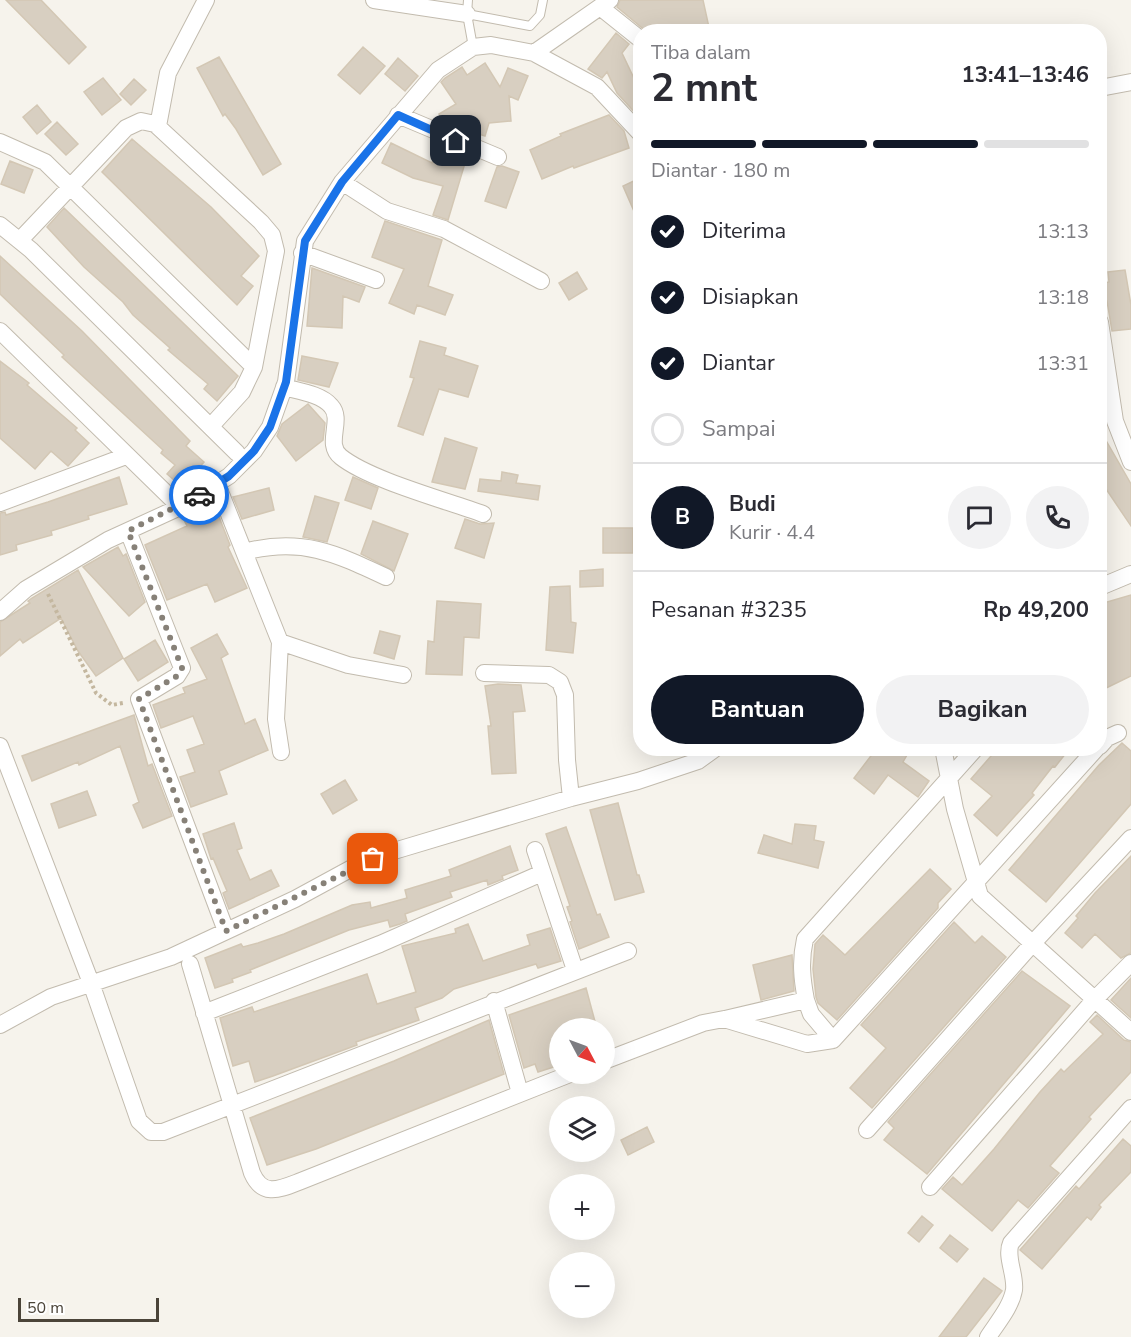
<!DOCTYPE html>
<html lang="id">
<meta charset="utf-8">
<style>
body{margin:0;font-family:"Nunito Sans",sans-serif;background:#f2f2f3;color:#2b2b33;height:100vh;display:flex;flex-direction:column;font-size:22px;white-space:nowrap}
*{box-sizing:border-box;margin:0}
p{font-size:20px;color:#7c7c81}
.icon{flex:none;width:33px;height:33px;fill:none;stroke:currentColor;stroke-width:2;stroke-linecap:round;stroke-linejoin:round}
.map{position:relative;flex:1;overflow:hidden}
.sheet{position:absolute;left:633px;top:24px;width:474px;height:732px;display:flex;flex-direction:column;background:#fff;border-radius:24px;box-shadow:0 6px 24px #0002}
.sheet>*{flex:none}
.needle{width:39px;rotate:131deg}
.tools{position:absolute;left:549px;top:1018px;display:grid;gap:12px}
.tools a{display:grid;place-items:center;width:66px;height:66px;border-radius:50%;background:#fff;box-shadow:0 6px 24px #0002;font-size:30px}
.scale{position:absolute;left:18px;bottom:15px;width:141px;box-sizing:border-box;padding-left:6px;border:3px solid #4b4439;border-top:0;font-size:16px;line-height:21px;white-space:nowrap;color:#4b4439;-webkit-text-stroke:4px #fff;paint-order:stroke}
.pin{position:absolute;display:grid;place-items:center;width:51px;height:51px;color:#fff;margin:-26px;border-radius:12px;box-shadow:0 3px 9px #0006}
.courier{position:absolute;display:grid;place-items:center;width:60px;height:60px;margin:-30px;border:4px solid #1a73e8;border-radius:50%;background:#fff;color:#222;box-shadow:0 2px 8px #0007}
.head em{font-style:normal;font-weight:700}
.head div{display:flex;flex-direction:column-reverse}
.head{display:flex;align-items:center;justify-content:space-between;height:102px;padding:0 18px}
h1{font-size:39px;font-weight:700;line-height:45px}
.bar{display:grid;grid-template-columns:repeat(4,1fr);gap:9px 6px;align-content:center;height:72px;padding:0 18px}
.bar i{height:8px;border-radius:4px;background:#e1e1e2}
.bar .active{background:#111827}
.bar p{grid-column:span 4}
.line{display:flex;align-items:center;gap:15px;padding:0 18px;border-top:2px solid #e1e1e2}
.line div{flex:1}
.round{display:grid;place-items:center;flex:none;width:63px;height:63px;border-radius:32px;background:#f2f2f3}
ol{padding:0 18px;list-style:none}
li{display:flex;align-items:center;gap:18px;height:66px}
li p{margin-inline-start:auto}
li .icon{padding:6px;border-radius:50%;background:#111827;color:#fff;stroke-width:4}
li:last-child{color:#7c7c81}
li i{width:33px;height:33px;border:3px solid #e1e1e2;border-radius:50%}
.primary-button{display:flex;gap:12px;margin-top:auto;padding:12px 18px}
.primary-button a{flex:1;height:69px;border-radius:36px;background:#111827;color:#fff;font-size:24px;font-weight:700;line-height:69px;text-align:center}
.primary-button a+a{background:#f2f2f3;color:#2b2b33}
.map>svg:first-child{display:block}
.building{fill:#d8cfc1;stroke:#d3c7b4;stroke-width:1.5}
.lines{fill:none;stroke-linecap:round;stroke-linejoin:round}
.lane-casing{stroke:#c2bbae;stroke-width:10}
.street-casing{stroke:#c2bbae;stroke-width:18}
.path{stroke:#c4b79f;stroke-width:4;stroke-dasharray:3 3;stroke-linecap:butt}
.lane{stroke:#fff;stroke-width:8}
.street{stroke:#fff;stroke-width:16}
.done{stroke:#878178;stroke-width:6;stroke-dasharray:0 10.8}
.route{stroke:#1a73e8;stroke-width:8}
</style>
<div class="map">
<svg width="1131" height="1337" viewBox="0 0 1131 1337">
<rect width="100%" height="100%" fill="#f6f3ec"/>
<path class="building" d="M6,0H41L86,47L69,64Z
M620,0H703L710,32H647L617,7Z
M616,33L629,44L622,53L640,91V118L617,93L607,72L602,78L588,69Z
M363,47L385,66L360,94L338,75Z
M219,57L281,164L263,175L236,129L225,114L223,116L197,68Z
M398,58L418,76L405,91L385,74Z
M485,63L500,87L508,68L528,76L518,100L509,96L511,121L489,123L485,136L445,123L439,114L456,104L441,82L445,78L462,67L467,75Z
M103,78L121,100L102,115L84,92Z
M134,79L146,90L131,105L120,94Z
M37,105L51,122L37,134L23,117Z
M609,115L624,131L629,148L574,168L573,166L542,179L530,150L561,136L560,134Z
M57,122L78,144L66,155L45,134Z
M132,139L211,207L259,256L241,276L253,286L237,305L102,172Z
M391,143L432,163L435,154L465,163L448,220L433,215L443,186L413,178L382,163Z
M10,161L33,170L24,193L1,184Z
M502,166L519,172L506,208L485,201L497,167Z
M640,178V225L623,186Z
M64,208L238,376L217,401L204,389L208,384L168,350L170,348L133,315L123,302L84,267L47,227Z
M385,221L442,240L428,286L453,295L445,315L417,305L414,314L389,303L404,269L372,257Z
M0,256L82,331L190,441L186,446L204,462L182,487L167,474L175,465L161,453L163,450L62,357L64,355L0,294Z
M312,268L365,287L359,302L343,296L342,328L307,326Z
M1125,270L1131,305V329L1112,331L1107,301L1100,302V284L1109,282L1108,272Z
M577,272L587,289L569,300L559,283Z
M420,341L446,348L444,355L478,366L468,397L439,389L423,435L398,426L414,378L410,377Z
M302,356L338,363L329,387L298,380Z
M0,361L29,383L27,385L77,428L75,430L89,443L68,466L51,451L35,469L0,438Z
M308,404L325,423L323,440L296,461L277,436L282,424Z
M1100,430L1131,484V526L1100,480Z
M445,438L477,448L465,489L432,482Z
M502,472L518,475L516,483L540,486L538,500L478,491L480,479L501,481Z
M119,477L127,504L88,516L89,519L51,531L52,535L16,545L17,550L0,555V513L5,512L6,515L48,502Z
M353,477L378,488L371,509L345,500Z
M269,488L274,510L242,519L233,497Z
M315,496L339,503L327,542L303,537Z
M214,504L230,545L228,547L247,588L215,602L207,584L167,600L145,545L187,526L183,518Z
M465,519L480,524L494,523L484,558L455,548Z
M373,521L408,534L394,571L361,554Z
M603,528H633V553H603Z
M118,547L123,556L126,554L145,602L129,616L83,567Z
M603,569V586L580,587V571Z
M78,570L123,658L96,676L78,651L61,618L23,643L20,639L0,656V622L30,603L28,601L32,598Z
M570,586L571,622L576,623L573,653L546,650L550,587Z
M1131,595V676L1100,691V604Z
M437,601L481,604L479,638L464,637L462,675L426,674L428,641L434,642Z
M380,631L400,636L394,659L374,653Z
M217,634L228,654L221,658L245,724L255,719L268,750L219,771L227,794L191,807L180,777L195,772L187,750L204,744L193,716L161,728L153,705L185,693L183,688L207,679L191,648Z
M155,640L168,662L138,681L124,659Z
M498,684L521,685L525,711L513,712L516,773L492,774L488,726H491L485,686Z
M134,715L148,766L152,764L172,816L143,828L133,805L139,802L120,746L79,765L78,762L32,781L22,756Z
M1122,743L1131,751V804L1046,902L1009,870L1099,765Z
M877,748H911L903,762L929,781L918,797L888,775L874,794L854,778Z
M998,748H1070L1055,767L1053,766L1032,793L1034,795L997,836L974,815L992,796L971,779Z
M345,780L357,800L333,814L321,794Z
M87,791L96,815L59,828L51,804Z
M618,803L637,875H639L644,892L615,900L590,810Z
M234,823L242,848L237,850L250,880L271,870L279,886L229,909L223,893L227,891L213,858L211,859L203,834Z
M795,824L816,826L814,840L824,842L818,868L758,853L764,835L792,844Z
M566,827L597,915L600,914L609,937L579,949L570,922L572,921L567,907L570,906L546,834Z
M510,846L518,870L502,876L503,879L488,885L487,880L450,892L452,897L405,914L407,921L400,924L390,927L388,920L349,930L250,970L251,972L232,979L233,982L215,988L205,958L241,944L243,947L258,943L284,934L352,905L370,902L371,908L407,898L405,890L451,876L449,870Z
M1131,856V953L1121,958L1095,934L1082,948L1065,933L1078,918L1076,916L1095,893Z
M930,869L951,889L938,903V908L837,1020L818,1003L816,997L813,969L815,944L823,935L845,955Z
M954,922L975,943L982,936L1006,957L872,1108L850,1088L886,1048L861,1025Z
M468,924L483,961L530,945L527,935L550,928L561,961L538,968L536,964L454,989L442,998L415,1008L419,1020L356,1042L357,1045L273,1076L255,1082L249,1061L233,1066L220,1018L252,1007L254,1012L367,974L377,1004L416,992L402,946L456,933L455,929Z
M792,955L794,991L761,1000L753,965Z
M1022,971L1070,1006L927,1174L884,1140L894,1128L888,1122Z
M1131,978V1018L1111,1000Z
M586,988L597,1029H560V1065L538,1072L535,1064L524,1068L509,1015Z
M1097,1015L1124,1040L1131,1042V1072L1089,1117L1091,1119L1050,1166L1059,1173L1028,1208L1018,1200L992,1231L942,1189L953,1177L962,1185L994,1149L1040,1092L1061,1069L1064,1072L1103,1034L1090,1022Z
M489,1020L504,1074L316,1149L267,1165L250,1118L394,1061Z
M647,1127L654,1142L628,1155L621,1140Z
M1123,1139L1131,1146V1172L1099,1205L1101,1207L1091,1220L1087,1217L1042,1269L1020,1250L1076,1186L1079,1189Z
M922,1216L933,1225L919,1242L908,1233Z
M950,1235L968,1249L957,1262L940,1248Z
M984,1278L1002,1291L966,1337H939Z"/>
<g class="lines">
<g class="lane-casing">
<path id="lane" d="M468,0L467,14L530,26L540,15L543,0
M467,14L473,47"/>
</g>
<g class="street-casing">
<path id="street" d="M374,0L467,14
M600,7L640,39
M534,53L610,0
M1100,88L1131,82
M398,115L498,157
M158,126L168,73L206,0
M0,142L45,162L254,367
M342,182L387,211L444,229L541,281
M0,225L31,250L237,453
M20,240L126,128L141,121L155,124L261,222L272,235L276,251L254,367L242,392L211,426
M302,253L376,280
M1100,322L1115,421L1131,462
M0,331L174,501
M284,387C298,391 321,394 331,406C344,420 324,444 341,457C370,480 445,500 483,514
M217,484L280,642L276,719L281,752
M0,503L126,456
M128,531L182,668L177,676L139,699L226,931
M244,552C301,537 335,553 386,577
M1100,587L1131,574
M0,612L26,589L108,540L180,507L229,476L254,451L270,427L286,382L305,241L342,182L438,70L473,47L491,45L534,53L597,87L640,133
M280,642L348,665L403,675
M484,673L549,675L560,682L565,695L567,760L571,798
M0,746L91,983L139,1121L151,1132H163L628,951
M1100,746L1107,738L1118,733
M943,748L955,809L980,896L1131,1032
M535,850L575,970
M190,964L252,1173C263,1198 280,1189 301,1181L570,1074
M806,1000C802,979 800,961 805,939L976,748
M494,1001L520,1093
M204,1013L380,944L542,873
M725,1019L806,1000L811,1014L833,1040
M0,1025L51,997L171,957L295,899L352,868L394,851L571,798L638,781L698,761L716,748
M604,1061L703,1023L724,1019L807,1044L833,1040L1097,748
M867,1130L1033,943L1131,838
M930,1187L1095,999L1131,963
M988,1337C997,1323 1011,1307 1014,1290C1016,1275 1005,1256 1011,1243L1131,1108"/>
</g>
<path class="path" d="M48,594L96,693L112,705L123,703"/>
<use href="#lane" class="lane"/>
<use href="#street" class="street"/>
</g>
<g class="lines">
<path class="done" d="M199,495L128,531L182,668L177,676L139,699L226,931L373,859"/>
<path class="route" d="M199,495L229,476L254,451L270,427L286,382L305,241L342,182L398,115L456,141"/>
</g>
</svg>
<div class="tools">
<a><svg class="needle" viewBox="-14 -14 28 28"><path d="M0-13l5 13h-10z" fill="#e53935"/><path d="M0 13l5-13h-10z" fill="#7c7c81"/></svg></a>
<a><svg class="icon" aria-label="layers" viewBox="0 0 24 24"><path d="M12 4l9 5-9 5-9-5zM3 14l9 5 9-5"/></svg></a>
<a>+</a>
<a>−</a>
</div>
<div class="scale">50 m</div>
<div class="pin" style="left:373px;top:859px;background:#ea580c"><svg class="icon" aria-label="bag" viewBox="0 0 24 24"><path d="M5 8h14l-1 12H6zM9 8a3 3 0 0 1 6 0"/></svg></div>
<div class="pin" style="left:456px;top:141px;background:#1f2937"><svg class="icon" aria-label="home" viewBox="0 0 24 24"><path d="M3 11l9-7 9 7M6 9v11h12V9"/></svg></div>
<div class="courier" style="left:199px;top:495px"><svg class="icon" aria-label="car" viewBox="0 0 24 24"><path d="M5 17H2v-5l4-1 3-4h7l3 4 3 1v5h-3M9 17h6M6 11h13"/><circle cx="7" cy="17" r="2"/><circle cx="17" cy="17" r="2"/></svg></div>
<section class="sheet">
<div class="head"><div><h1>2 mnt</h1><p>Tiba dalam</p></div><em>13:41–13:46</em></div>
<div class="bar"><i class="active"></i><i class="active"></i><i class="active"></i><i></i><p>Diantar · 180 m</p></div>
<ol>
<li><svg class="icon" aria-label="check" viewBox="0 0 24 24"><path d="M5 12l5 5 9-10"/></svg>Diterima<p>13:13</p></li>
<li><svg class="icon" aria-label="check" viewBox="0 0 24 24"><path d="M5 12l5 5 9-10"/></svg>Disiapkan<p>13:18</p></li>
<li><svg class="icon" aria-label="check" viewBox="0 0 24 24"><path d="M5 12l5 5 9-10"/></svg>Diantar<p>13:31</p></li>
<li><i></i>Sampai</li>
</ol>
<div class="line" style="height:108px"><b class="round" style="background:#111827;color:#fff">B</b><div><b>Budi</b><p>Kurir · 4.4</p></div><a class="round"><svg class="icon" aria-label="chat" viewBox="0 0 24 24"><path d="M4 5h16v11H9l-5 4z"/></svg></a><a class="round"><svg class="icon" aria-label="phone" viewBox="0 0 24 24"><path d="M5 4h4l2 5-3 2q2 4 5 5l2-3 5 2v4C11 20 4 13 5 4z"/></svg></a></div>
<div class="line" style="height:78px"><div>Pesanan #3235</div><b>Rp 49,200</b></div>
<div class="primary-button"><a>Bantuan</a><a>Bagikan</a></div>
</section>
</div>
